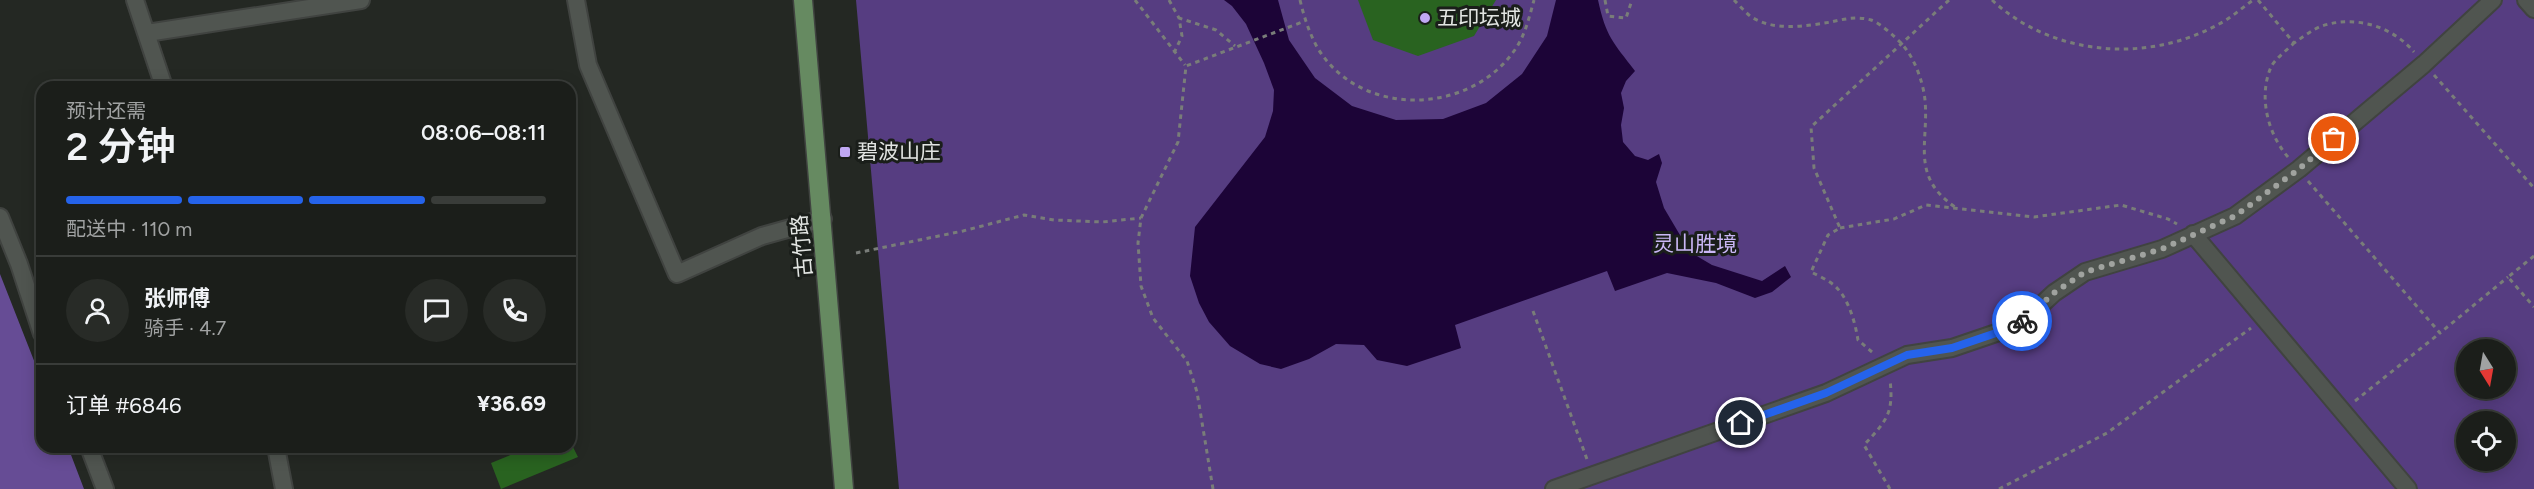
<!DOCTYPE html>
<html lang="zh">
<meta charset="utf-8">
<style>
body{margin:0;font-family:Figtree,"Noto Sans SC",sans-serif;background:#282b27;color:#f1f3f6;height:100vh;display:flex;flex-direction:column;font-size:22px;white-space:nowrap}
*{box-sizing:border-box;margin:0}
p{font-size:20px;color:#a0a2a2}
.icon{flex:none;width:33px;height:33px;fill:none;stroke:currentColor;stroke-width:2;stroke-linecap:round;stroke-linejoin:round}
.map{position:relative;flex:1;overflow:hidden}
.details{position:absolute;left:36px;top:81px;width:540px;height:372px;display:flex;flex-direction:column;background:#1b1e1a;border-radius:18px;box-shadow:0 3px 15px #0003,0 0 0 2px #393c39}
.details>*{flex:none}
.needle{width:39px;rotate:169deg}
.buttons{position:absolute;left:2456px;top:339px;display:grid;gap:12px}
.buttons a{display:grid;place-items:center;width:60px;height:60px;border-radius:50%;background:#1b1e1a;box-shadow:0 3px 15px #0003,0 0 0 2px #393c39;font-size:30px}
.pin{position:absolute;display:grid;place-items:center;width:51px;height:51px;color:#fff;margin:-26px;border:3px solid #fff;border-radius:50%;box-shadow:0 2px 6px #0007}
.courier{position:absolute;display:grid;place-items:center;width:60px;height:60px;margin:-30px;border:4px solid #2563eb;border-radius:50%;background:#fff;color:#222;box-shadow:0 2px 8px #0007}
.summary em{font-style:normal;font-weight:600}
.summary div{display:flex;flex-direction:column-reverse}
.summary{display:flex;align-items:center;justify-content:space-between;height:102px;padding:0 30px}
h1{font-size:39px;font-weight:600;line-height:45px}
.bar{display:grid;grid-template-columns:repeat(4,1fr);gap:9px 6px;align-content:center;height:72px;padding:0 30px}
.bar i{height:8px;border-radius:4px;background:#393c39}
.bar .active{background:#2563eb}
.bar p{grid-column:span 4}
.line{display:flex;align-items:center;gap:15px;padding:0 30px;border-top:2px solid #393c39}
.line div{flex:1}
.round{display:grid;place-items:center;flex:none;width:63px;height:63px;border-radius:32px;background:#282b27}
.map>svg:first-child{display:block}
.green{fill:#563d81;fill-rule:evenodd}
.forest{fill:#664c95}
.water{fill:#1c0437}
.building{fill:#296320}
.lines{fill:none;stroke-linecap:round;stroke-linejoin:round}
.minor-casing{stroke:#404340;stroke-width:20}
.major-casing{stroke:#404340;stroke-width:21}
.path{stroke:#797d79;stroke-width:3;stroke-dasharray:4.5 4.5;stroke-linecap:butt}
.minor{stroke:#505550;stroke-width:16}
.major{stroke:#668a61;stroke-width:18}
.done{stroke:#a0a39f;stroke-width:6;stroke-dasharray:0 10.8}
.route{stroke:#2563eb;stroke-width:8}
.poi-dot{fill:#c0a8f3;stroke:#1a1e1a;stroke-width:2}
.labels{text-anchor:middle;stroke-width:6;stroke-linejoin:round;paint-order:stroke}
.poi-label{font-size:21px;fill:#e2e5e2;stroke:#1a1e1a;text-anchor:start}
.park-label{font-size:21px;fill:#cab7f5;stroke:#1a1e1a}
.street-label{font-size:21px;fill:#e2e5e2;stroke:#1a1e1a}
</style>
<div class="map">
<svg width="2534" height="489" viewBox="0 0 2534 489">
<rect width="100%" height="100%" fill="#242823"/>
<path class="green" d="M856,0H2534V489H899ZM2466,350H2505V388H2466ZM2466,422H2505V460H2466Z"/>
<path class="forest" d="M0,274L42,381V447H68L84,489H0Z"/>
<path class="water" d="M1224,0H1278L1289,40L1315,78L1352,106L1396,120L1443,119L1486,103L1522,74L1547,36L1556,0H1598C1606,37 1613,42 1635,71L1626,81L1621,93L1624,108L1621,125L1623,142L1635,156L1648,160L1659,154L1662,163L1656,182L1664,208L1690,252L1712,265L1762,281L1785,266L1791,277L1772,292L1755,298L1716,283L1667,273L1615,291L1607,271L1455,325L1461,348L1407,366L1377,360L1364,345L1336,344L1309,359L1281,369L1260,364L1230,346L1209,322L1199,303L1190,276L1195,227L1265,137L1273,111L1274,90L1264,63L1246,24L1232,6Z"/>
<path class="building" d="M1358,0H1496L1474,36L1418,56L1373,40Z
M530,447H573L578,457L501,489L491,463Z"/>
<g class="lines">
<g class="minor-casing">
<path id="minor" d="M135,0L164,87
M576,0L588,65L677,274L762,236L823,219
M2526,0L2534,9
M147,33L361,0
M0,217L19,264L42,334
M2193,234L2408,489
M89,447L105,489
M276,447L284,489
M1554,489L1826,393L1907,355L1952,348L2002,331L2027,318L2054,293L2085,272L2162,249L2235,216L2299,169L2424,64L2493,0"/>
</g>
<g class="major-casing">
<path id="major" d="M803,0L844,489"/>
</g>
<path class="path" d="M1135,0L1185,65
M1169,0L1179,18
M1300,0C1304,17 1309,32 1317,47C1359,118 1468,116 1514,51C1525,36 1529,18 1534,0
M1605,0L1608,16L1626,18L1632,0
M1734,0C1739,5 1745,12 1750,16C1773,32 1806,26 1831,22C1844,19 1857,16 1871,20C1880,23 1893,35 1900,42C1914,56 1923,81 1925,100C1929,143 1910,176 1955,207
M1992,0C2052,56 2147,64 2219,24C2231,18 2242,8 2253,0
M2258,0L2294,43C2303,37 2313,29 2322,26C2355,15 2392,26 2414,52
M1174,53L1182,36L1179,18L1216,30L1235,46
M2434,75L2534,188
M2288,157C2268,134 2258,97 2271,67C2275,59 2287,50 2294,43
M2308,181L2440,333L2508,277
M1840,228L1894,219L1926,205L2034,217L2121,205L2168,219L2177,224
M856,253L963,231L1024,215L1054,220L1102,222L1141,218
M2534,256L2508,277L2534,307
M1533,311L1588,462
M1872,352L1858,340C1855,322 1849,300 1836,287C1830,281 1819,276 1811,272L1828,235L1840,228L1814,168L1811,127L1949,0
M2355,401L2440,333
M1213,489L1197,392L1187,361L1153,318L1141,286L1138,243L1141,218L1178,142L1186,66L1305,21
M1890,489L1864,445C1886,421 1894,414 1890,380
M1999,489L2107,433L2251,328"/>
<use href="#minor" class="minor"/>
<use href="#major" class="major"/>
</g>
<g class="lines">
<path class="done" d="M2022,321L2054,293L2085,272L2162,249L2235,216L2299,169L2334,139"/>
<path class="route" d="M1741,423L1826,393L1907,355L1952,348L2002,331L2022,321"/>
</g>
<g class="poi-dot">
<circle cx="1425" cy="18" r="6"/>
<rect x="839" y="146" width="12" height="12" rx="3"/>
</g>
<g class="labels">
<g class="poi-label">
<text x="1437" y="25">五印坛城</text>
<text x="857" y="159">碧波山庄</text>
</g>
<g class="park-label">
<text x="1695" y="251">灵山胜境</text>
</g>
<g class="street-label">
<text transform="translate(802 246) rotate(-95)" y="7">古竹路</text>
</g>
</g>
</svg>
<div class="buttons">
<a><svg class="needle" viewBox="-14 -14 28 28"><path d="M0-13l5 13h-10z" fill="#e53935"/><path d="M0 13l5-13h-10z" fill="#a0a2a2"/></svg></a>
<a><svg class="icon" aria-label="locate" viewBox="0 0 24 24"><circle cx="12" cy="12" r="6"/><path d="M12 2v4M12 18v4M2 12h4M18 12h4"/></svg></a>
</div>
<div class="pin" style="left:2334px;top:139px;background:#ea580c"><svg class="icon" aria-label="bag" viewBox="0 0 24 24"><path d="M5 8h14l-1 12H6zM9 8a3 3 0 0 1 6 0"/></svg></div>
<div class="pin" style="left:1741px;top:423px;background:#1f2937"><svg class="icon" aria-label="home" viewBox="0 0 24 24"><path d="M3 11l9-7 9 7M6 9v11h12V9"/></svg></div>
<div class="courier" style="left:2022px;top:321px"><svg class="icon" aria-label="bike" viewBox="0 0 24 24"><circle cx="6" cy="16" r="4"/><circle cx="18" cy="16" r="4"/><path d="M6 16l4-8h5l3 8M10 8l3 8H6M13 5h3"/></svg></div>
<section class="details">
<div class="summary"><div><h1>2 分钟</h1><p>预计还需</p></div><em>08:06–08:11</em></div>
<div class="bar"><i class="active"></i><i class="active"></i><i class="active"></i><i></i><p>配送中 · 110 m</p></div>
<div class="line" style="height:108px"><a class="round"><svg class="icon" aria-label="person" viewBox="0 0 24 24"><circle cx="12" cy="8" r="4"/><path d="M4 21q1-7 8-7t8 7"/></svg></a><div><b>张师傅</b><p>骑手 · 4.7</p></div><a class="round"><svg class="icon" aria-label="chat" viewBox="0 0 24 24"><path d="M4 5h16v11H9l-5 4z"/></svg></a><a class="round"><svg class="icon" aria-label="phone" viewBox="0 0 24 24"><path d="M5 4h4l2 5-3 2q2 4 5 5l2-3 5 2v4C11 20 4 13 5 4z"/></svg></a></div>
<div class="line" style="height:78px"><div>订单 #6846</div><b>¥36.69</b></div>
</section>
</div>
